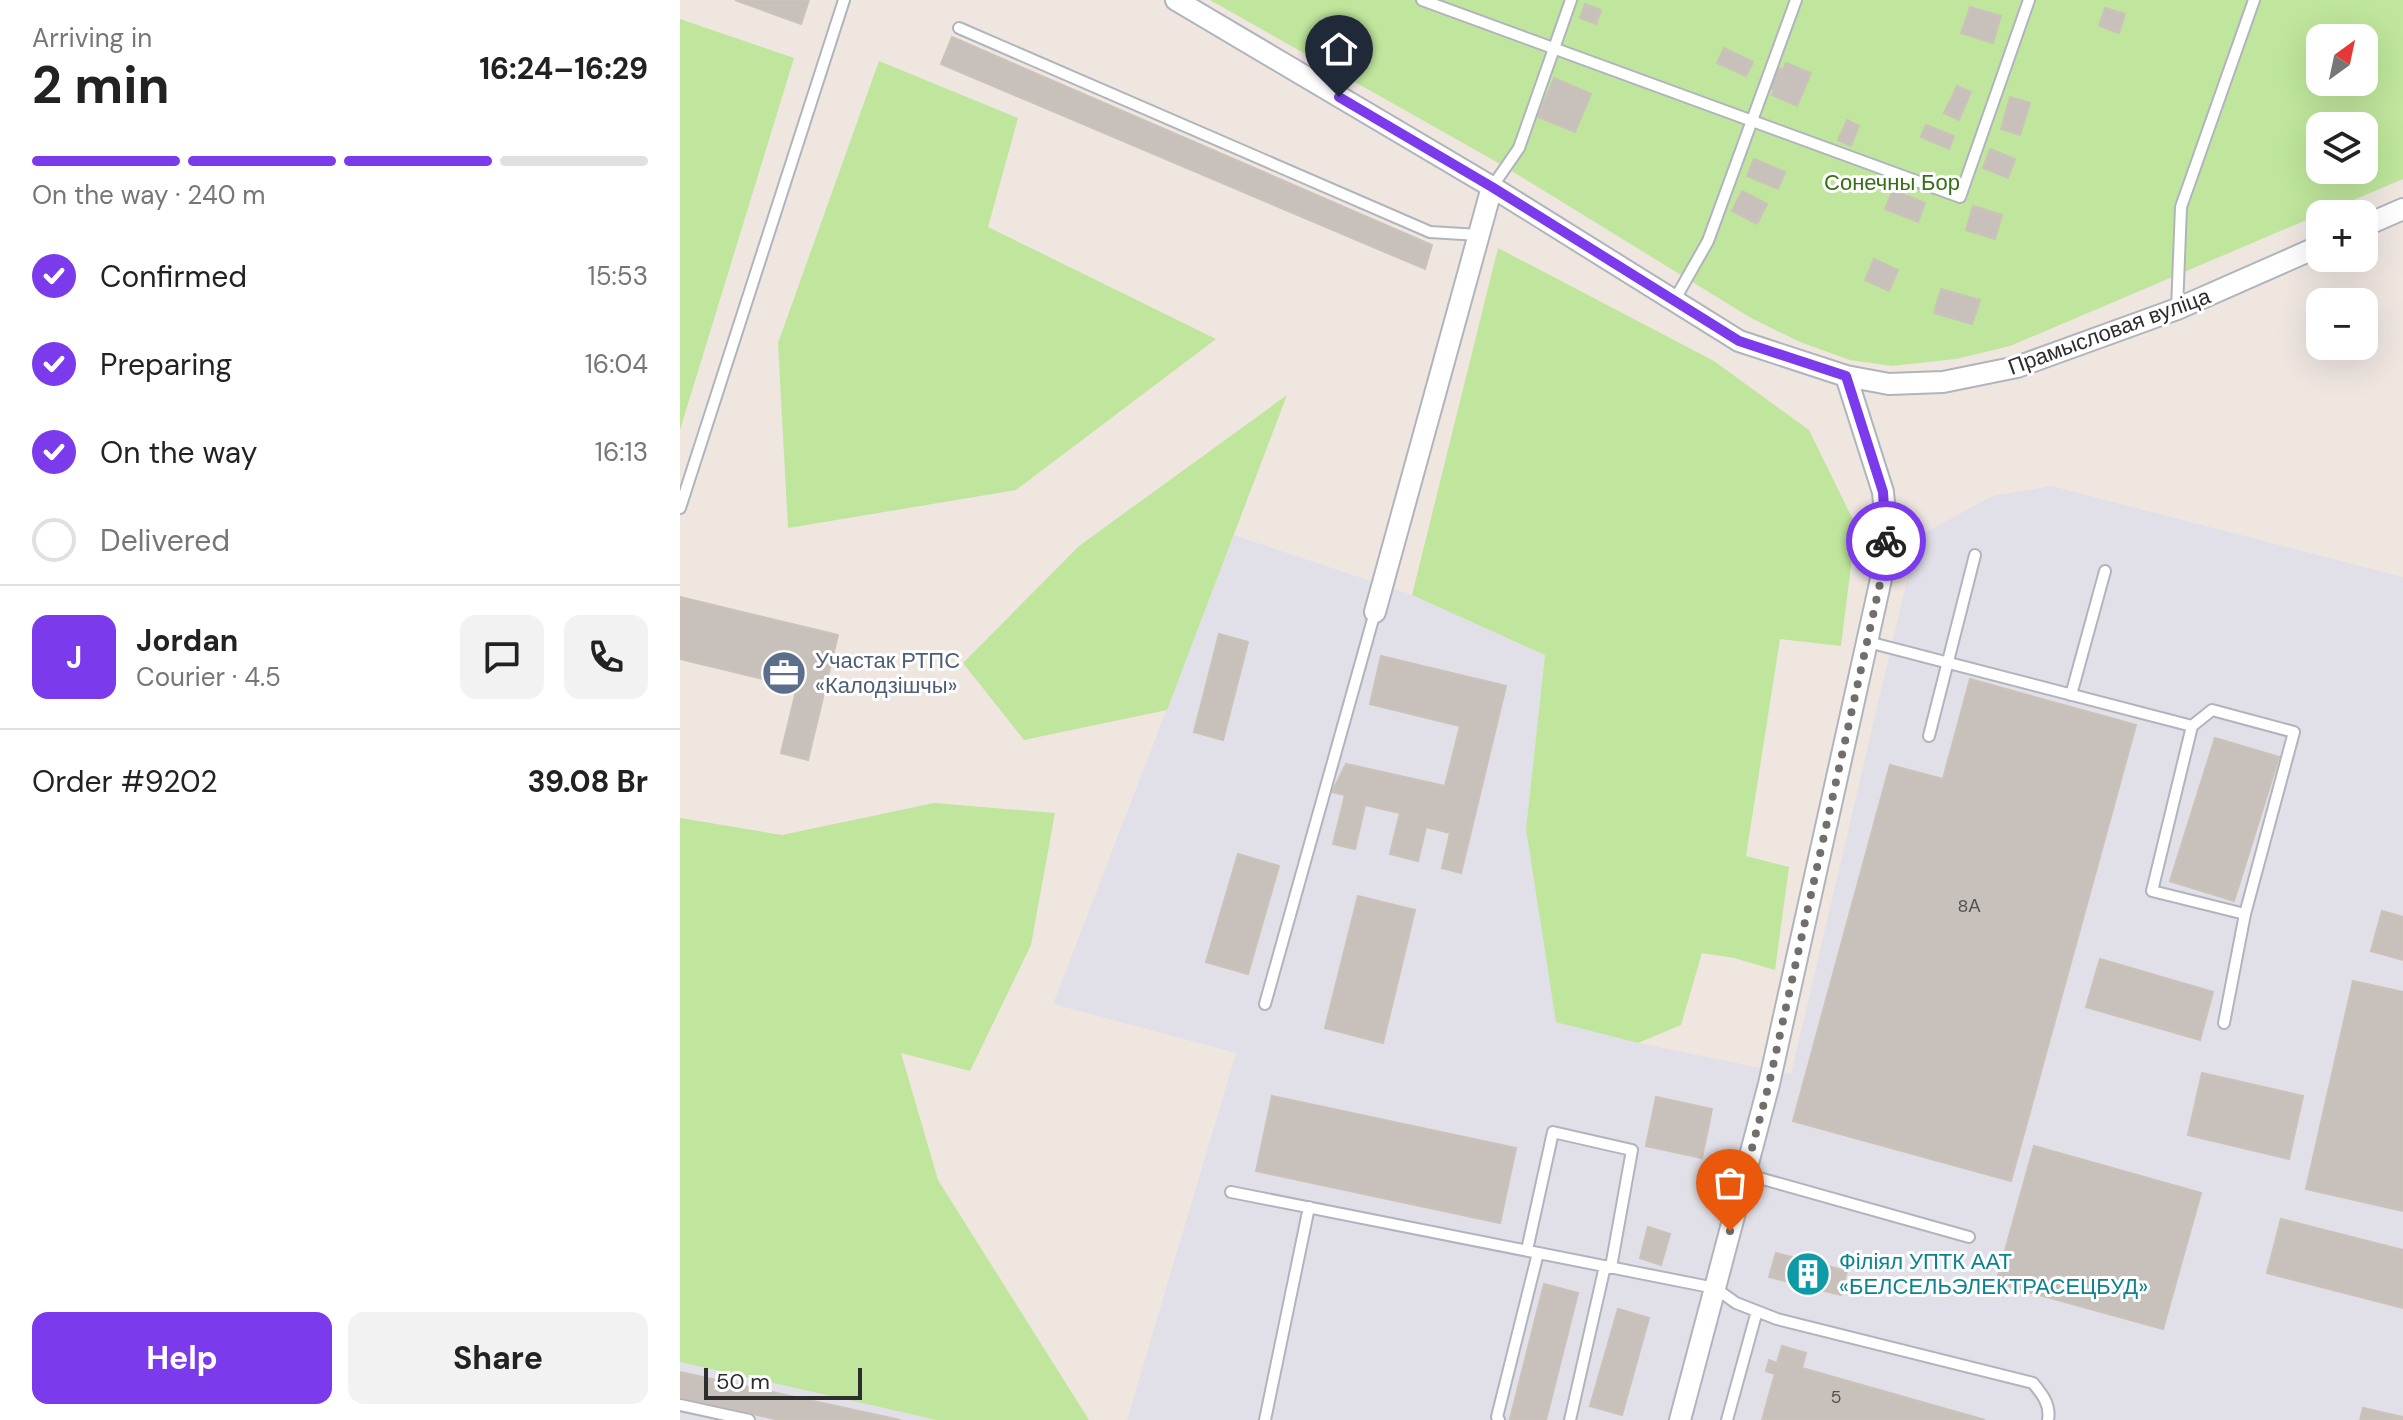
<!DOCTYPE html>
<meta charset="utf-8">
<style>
body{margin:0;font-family:"DM Sans",sans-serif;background:#f2f2f2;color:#222;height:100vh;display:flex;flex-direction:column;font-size:30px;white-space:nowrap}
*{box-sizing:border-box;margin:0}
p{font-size:26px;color:#767676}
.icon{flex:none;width:44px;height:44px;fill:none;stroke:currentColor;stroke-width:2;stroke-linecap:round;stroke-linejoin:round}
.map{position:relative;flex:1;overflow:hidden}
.details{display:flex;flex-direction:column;background:#fff;width:680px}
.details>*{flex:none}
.needle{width:52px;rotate:33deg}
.tools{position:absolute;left:1626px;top:24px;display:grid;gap:16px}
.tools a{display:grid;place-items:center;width:72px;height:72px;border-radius:16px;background:#fff;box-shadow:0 8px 32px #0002;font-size:40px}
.scale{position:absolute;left:24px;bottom:20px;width:158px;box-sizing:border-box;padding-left:8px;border:4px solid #2d2d2d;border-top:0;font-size:22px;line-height:28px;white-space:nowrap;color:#2d2d2d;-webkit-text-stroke:6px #fff;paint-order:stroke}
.pin{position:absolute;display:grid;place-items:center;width:68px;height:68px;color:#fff;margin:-82px -34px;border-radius:50% 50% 50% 0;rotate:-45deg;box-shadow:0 0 8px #0007}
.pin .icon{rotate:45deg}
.courier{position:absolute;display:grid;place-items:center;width:80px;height:80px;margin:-40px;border:6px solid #7c3aed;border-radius:50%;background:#fff;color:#222;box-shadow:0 2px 10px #0007}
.summary em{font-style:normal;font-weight:700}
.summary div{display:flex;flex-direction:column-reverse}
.summary{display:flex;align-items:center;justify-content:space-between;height:136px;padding:0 32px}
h1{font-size:52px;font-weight:700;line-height:60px}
.bar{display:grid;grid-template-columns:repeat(4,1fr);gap:12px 8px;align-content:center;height:96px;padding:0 32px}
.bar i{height:10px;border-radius:6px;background:#e0e0e0}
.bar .current{background:#7c3aed}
.bar p{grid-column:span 4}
.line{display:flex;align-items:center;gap:20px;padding:0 32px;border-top:2px solid #e0e0e0}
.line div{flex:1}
.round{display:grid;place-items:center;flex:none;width:84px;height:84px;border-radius:16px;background:#f2f2f2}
ol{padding:0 32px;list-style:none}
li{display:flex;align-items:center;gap:24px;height:88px}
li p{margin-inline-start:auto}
li .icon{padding:8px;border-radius:50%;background:#7c3aed;color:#fff;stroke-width:4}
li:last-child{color:#767676}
li i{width:44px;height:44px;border:4px solid #e0e0e0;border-radius:50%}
.cta{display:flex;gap:16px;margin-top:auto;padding:16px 32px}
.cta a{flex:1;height:92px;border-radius:16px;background:#7c3aed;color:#fff;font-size:32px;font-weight:700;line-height:92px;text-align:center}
.cta a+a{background:#f2f2f2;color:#222}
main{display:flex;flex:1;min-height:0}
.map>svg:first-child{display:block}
.industrial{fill:#e1e0e8}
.green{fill:#bfe69c;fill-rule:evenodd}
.building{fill:#c8c1bb;stroke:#cbc2b9;stroke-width:2}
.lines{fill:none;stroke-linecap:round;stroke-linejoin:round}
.service-casing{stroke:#b0b4bd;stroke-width:14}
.minor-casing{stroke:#b0b4bd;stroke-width:24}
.service{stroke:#fff;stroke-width:10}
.minor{stroke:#fff;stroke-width:20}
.done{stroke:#716e6c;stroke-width:8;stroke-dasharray:0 14.4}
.route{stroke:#7c3aed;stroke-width:10}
.labels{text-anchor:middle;stroke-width:6;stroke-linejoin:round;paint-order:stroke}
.number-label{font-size:18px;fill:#545250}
.park-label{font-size:22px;fill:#376f19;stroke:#fff}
.street-label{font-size:22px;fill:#2d2d2d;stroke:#fff}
.service-label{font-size:22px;fill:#4e5e75;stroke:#fff;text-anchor:start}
.culture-label{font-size:22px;fill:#0d838f;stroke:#fff;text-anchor:start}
</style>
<main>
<section class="details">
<div class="summary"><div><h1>2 min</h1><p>Arriving in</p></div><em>16:24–16:29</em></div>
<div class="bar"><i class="current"></i><i class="current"></i><i class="current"></i><i></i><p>On the way · 240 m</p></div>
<ol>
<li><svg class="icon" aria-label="check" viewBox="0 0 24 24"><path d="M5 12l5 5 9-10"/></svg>Confirmed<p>15:53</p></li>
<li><svg class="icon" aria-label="check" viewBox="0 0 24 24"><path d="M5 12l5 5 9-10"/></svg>Preparing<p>16:04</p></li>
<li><svg class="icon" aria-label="check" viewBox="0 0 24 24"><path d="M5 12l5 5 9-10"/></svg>On the way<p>16:13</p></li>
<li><i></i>Delivered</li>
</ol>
<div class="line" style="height:144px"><b class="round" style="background:#7c3aed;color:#fff">J</b><div><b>Jordan</b><p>Courier · 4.5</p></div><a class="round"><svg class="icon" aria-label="chat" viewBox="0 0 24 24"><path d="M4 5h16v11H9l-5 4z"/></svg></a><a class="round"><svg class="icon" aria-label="phone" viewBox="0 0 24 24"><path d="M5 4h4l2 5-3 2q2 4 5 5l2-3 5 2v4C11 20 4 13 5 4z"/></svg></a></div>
<div class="line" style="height:104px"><div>Order #9202</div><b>39.08 Br</b></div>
<div class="cta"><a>Help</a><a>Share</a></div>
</section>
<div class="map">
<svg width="1723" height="1420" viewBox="0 0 1723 1420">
<rect width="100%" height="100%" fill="#efe6e0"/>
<path class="industrial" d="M1371,486L1723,577V1420H447L556,1053L373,1004L554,535L732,595L865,655L846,829L876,1021L958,1043L1111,1074L1237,537L1312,496Z
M0,1362L257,1420H0Z"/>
<path class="green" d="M530,0H1723V179L1330,346L1276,359L1212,366L1170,360L1120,342L1071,318L822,165ZM1640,38H1684V82H1640ZM1640,126H1684V170H1640Z
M0,19L114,58L0,430Z
M199,61L338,118L308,227L536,339L336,490L108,528L98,343Z
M818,248L1034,361L1129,430L1176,526L1161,646L1100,639L1066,856L1109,867L1095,970L1054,958L1022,953L1001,1025L958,1043L876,1022L846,829L865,655L732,595Z
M607,395L487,710L344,740L283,663L399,546Z
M254,803L375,813L351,945L290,1071L221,1053L258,1180L409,1420H257L0,1362V818L102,835Z"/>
<path class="building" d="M55,0H129L121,24Z
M905,4L921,10L916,24L900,18Z
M1290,7L1321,16L1313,43L1281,33Z
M1425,8L1445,14L1439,33L1419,26Z
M272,37L752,245L745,269L261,64Z
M1044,48L1073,62L1066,76L1037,63Z
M1106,63L1131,73L1117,106L1092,95L1094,90L1087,87L1095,67L1103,70Z
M874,78L911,94L895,132L858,117Z
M1277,86L1291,92L1279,120L1264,113Z
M1330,97L1350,103L1340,135L1321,129Z
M1167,120L1179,126L1171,146L1158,140Z
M1246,125L1274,136L1269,149L1241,137Z
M1310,149L1335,159L1328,178L1303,168Z
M1074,159L1105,172L1098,189L1067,176Z
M1213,190L1245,203L1238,222L1205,209Z
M1062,191L1087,204L1077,224L1052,211Z
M1293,206L1322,215L1315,239L1286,230Z
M1194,259L1218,270L1209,291L1185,280Z
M1261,289L1300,300L1292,324L1254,313Z
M0,597L158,635L128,760L101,753L117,687L0,659Z
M539,634L568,642L543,740L514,732Z
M701,656L826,686L781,873L762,868L770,833L746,827L738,861L710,854L720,813L685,805L675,849L653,844L665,795L652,792L666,764L765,786L780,726L690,704Z
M1290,679L1456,725L1331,1181L1113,1121L1210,765L1263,779Z
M1535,738L1599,757L1554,901L1490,881Z
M558,854L599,866L568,974L526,962Z
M678,896L735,910L703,1043L645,1028Z
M1702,911L1723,917V960L1691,951Z
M1420,959L1533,992L1520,1040L1406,1007Z
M1673,981L1723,992V1211L1626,1189Z
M1522,1073L1623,1096L1609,1159L1508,1135Z
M592,1096L836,1148L820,1223L576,1171Z
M976,1097L1032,1109L1022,1158L966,1146Z
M1354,1146L1521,1193L1483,1329L1316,1283Z
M1601,1219L1723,1250V1308L1587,1273Z
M968,1227L990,1234L981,1265L960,1258Z
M1096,1253L1167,1271L1161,1295L1089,1277Z
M864,1284L898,1293L866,1420H834L830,1419Z
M938,1309L969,1318L942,1415L910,1406Z
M1102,1346L1126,1353L1122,1368L1305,1420H1082L1095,1374L1086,1371L1089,1360L1097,1363Z
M0,1372L220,1420H100L0,1398Z
M1683,1408L1723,1417V1420H1680Z"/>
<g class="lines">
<g class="service-casing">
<path id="service" d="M742,0L1280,197L1349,0
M279,28L750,232L799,235
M812,187L839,148L891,0
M994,301L1028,241L1116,0
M1497,309L1501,207L1574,0
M0,508L164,0
M1188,642L1512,726
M1391,695L1425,571
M1249,736L1295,555
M585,1004L695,612
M1544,1023L1565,914L1614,732L1532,710L1512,726L1472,891L1565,914
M1065,1174L1289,1237
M551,1192L1035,1288L1056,1303L1097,1319L1353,1383C1362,1394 1371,1405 1368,1420
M847,1250L873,1132L952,1150L931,1267
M0,1405L69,1420
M585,1420L629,1207
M819,1420L817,1417L858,1253
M890,1420L925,1266
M1047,1420L1077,1311"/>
</g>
<g class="minor-casing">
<path id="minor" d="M496,0L812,187L1059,341L1166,376L1209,384L1263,382L1337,367L1497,309L1640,246
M1684,226L1723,209
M695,612L812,187
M1000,1420L1089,1084L1201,579L1207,535L1203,492L1166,376"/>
</g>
<use href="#service" class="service"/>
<use href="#minor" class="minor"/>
</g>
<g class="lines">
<path class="done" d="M1050,1231L1089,1084L1201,579L1206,541"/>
<path class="route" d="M659,97L812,187L1059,341L1166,376L1203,492L1206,541"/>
</g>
<defs>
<g id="office-disc" transform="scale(2.3)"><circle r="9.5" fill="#5c6f8a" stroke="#fff"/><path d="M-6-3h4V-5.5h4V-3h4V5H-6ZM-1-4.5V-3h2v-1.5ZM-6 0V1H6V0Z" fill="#fff"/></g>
<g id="building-disc" transform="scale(2.3)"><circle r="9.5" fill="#0f9aa8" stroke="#fff"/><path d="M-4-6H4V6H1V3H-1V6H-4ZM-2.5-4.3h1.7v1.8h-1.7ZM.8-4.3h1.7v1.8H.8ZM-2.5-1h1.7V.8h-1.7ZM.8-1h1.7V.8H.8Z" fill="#fff"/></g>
</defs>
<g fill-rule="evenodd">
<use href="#office-disc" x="104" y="673"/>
<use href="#building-disc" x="1128" y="1274"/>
</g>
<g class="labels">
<g class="number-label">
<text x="1289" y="912">8А</text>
<text x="1156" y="1403">5</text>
</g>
<g class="park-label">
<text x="1212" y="190">Сонечны Бор</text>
</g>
<g class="street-label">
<text transform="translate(1429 331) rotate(-20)" y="8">Прамысловая вуліца</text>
</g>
<g class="service-label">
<text x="135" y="668">Участак РТПС<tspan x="135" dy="25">«Калодзішчы»</tspan></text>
</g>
<g class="culture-label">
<text x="1159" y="1269">Філіял УПТК ААТ<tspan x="1159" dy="25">«БЕЛСЕЛЬЭЛЕКТРАСЕЦБУД»</tspan></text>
</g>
</g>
</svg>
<div class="tools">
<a><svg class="needle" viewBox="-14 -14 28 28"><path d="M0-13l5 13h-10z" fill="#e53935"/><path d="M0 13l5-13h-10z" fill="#767676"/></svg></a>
<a><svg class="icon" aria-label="layers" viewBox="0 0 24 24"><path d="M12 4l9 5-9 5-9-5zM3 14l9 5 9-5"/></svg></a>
<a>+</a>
<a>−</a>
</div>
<div class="scale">50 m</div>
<div class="pin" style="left:1050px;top:1231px;background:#ea580c"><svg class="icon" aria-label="bag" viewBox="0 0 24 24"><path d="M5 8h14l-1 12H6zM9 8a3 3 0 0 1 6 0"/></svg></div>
<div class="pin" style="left:659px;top:97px;background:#1f2937"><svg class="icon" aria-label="home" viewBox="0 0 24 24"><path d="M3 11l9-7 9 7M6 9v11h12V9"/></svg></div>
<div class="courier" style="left:1206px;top:541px"><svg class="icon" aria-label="bike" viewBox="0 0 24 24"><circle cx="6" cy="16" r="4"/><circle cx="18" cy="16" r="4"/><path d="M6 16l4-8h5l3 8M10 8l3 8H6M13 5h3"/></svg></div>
</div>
</main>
